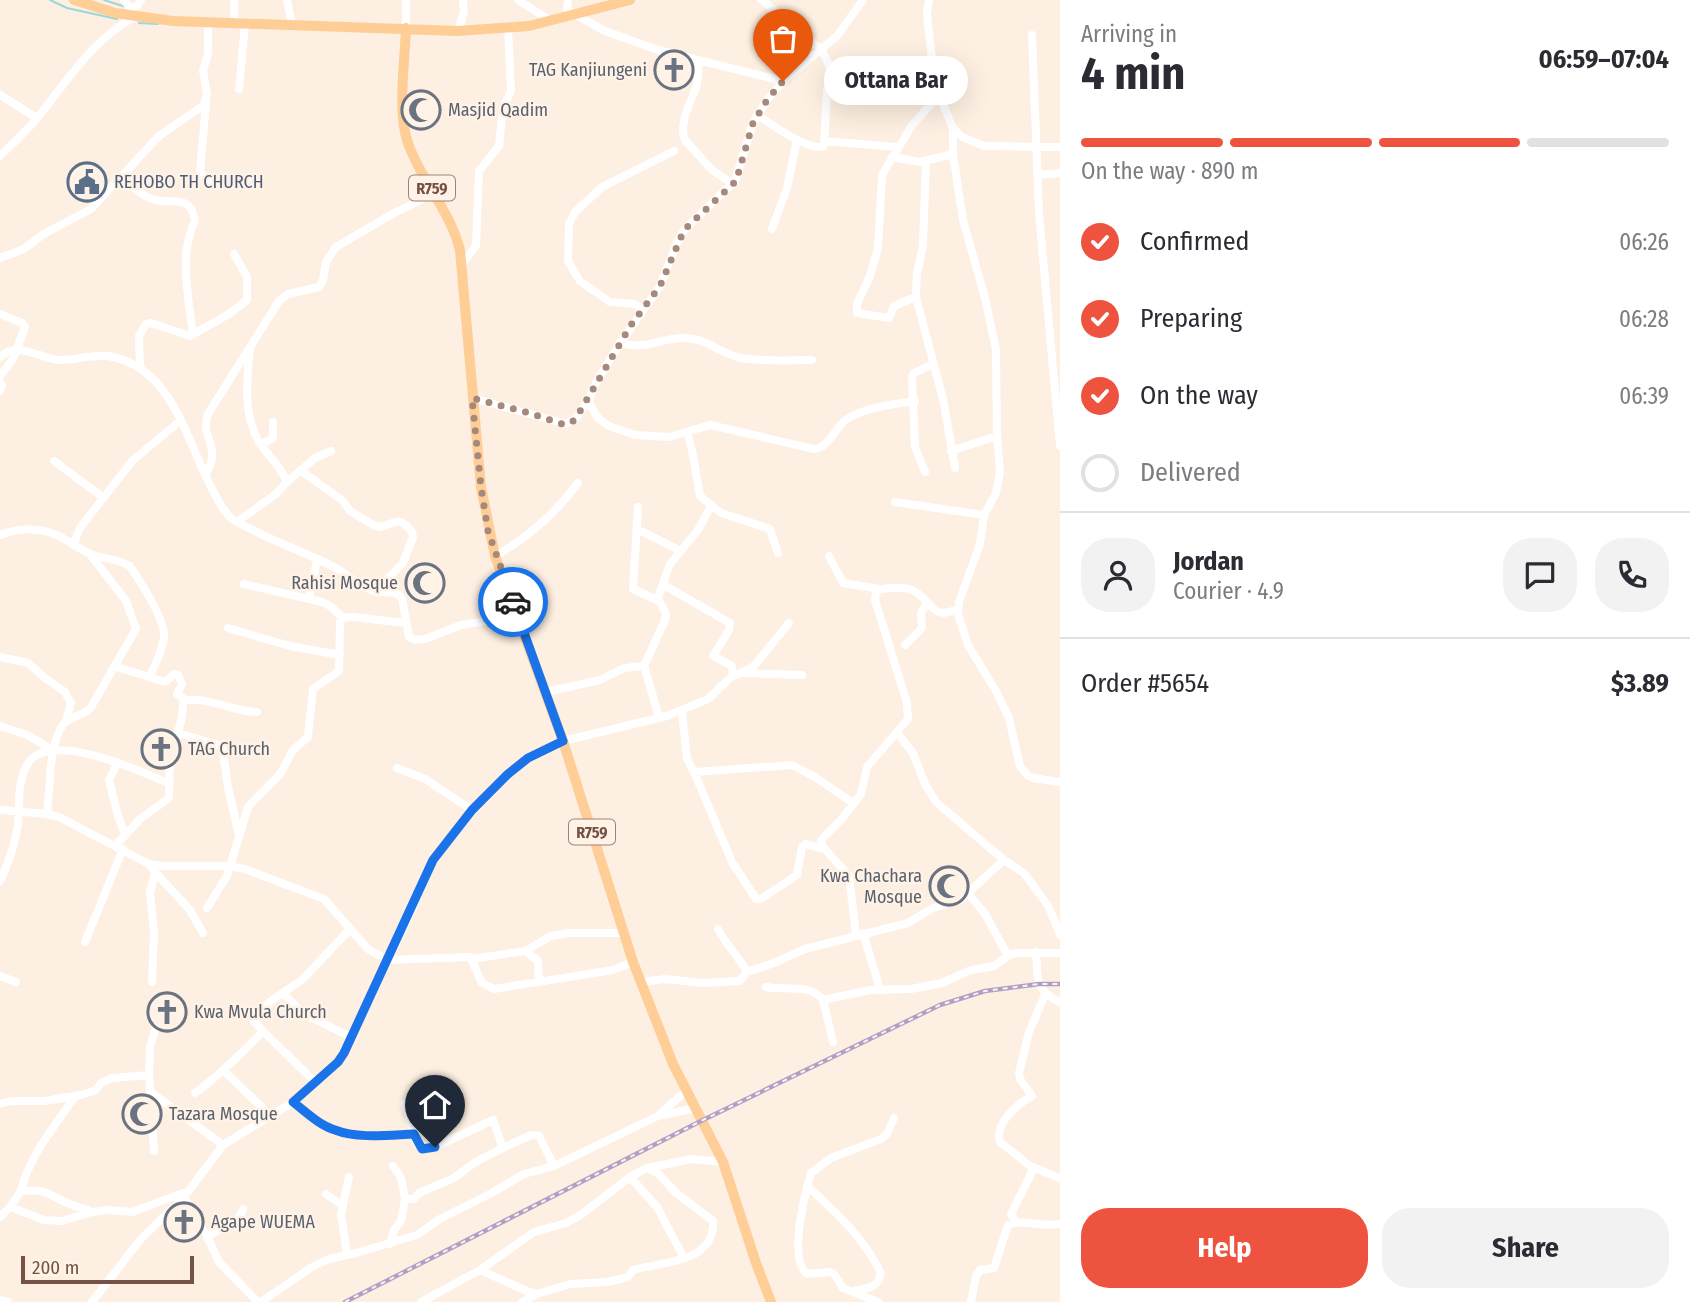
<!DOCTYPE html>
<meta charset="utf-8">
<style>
body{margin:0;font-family:"Fira Sans Condensed",sans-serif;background:#f2f2f3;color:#2b2b33;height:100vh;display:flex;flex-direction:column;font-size:26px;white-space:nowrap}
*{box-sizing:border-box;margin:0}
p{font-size:23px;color:#7c7c81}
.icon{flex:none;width:38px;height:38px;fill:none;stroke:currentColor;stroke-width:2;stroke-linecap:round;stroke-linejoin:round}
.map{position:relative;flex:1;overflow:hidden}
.details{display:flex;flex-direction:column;background:#fff;width:630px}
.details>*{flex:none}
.scale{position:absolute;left:21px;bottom:18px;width:173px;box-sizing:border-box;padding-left:7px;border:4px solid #755246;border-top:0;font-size:19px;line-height:24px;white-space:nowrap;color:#755246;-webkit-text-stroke:5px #fff3e8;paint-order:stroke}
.pin{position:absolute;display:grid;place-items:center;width:60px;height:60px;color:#fff;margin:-72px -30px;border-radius:50% 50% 50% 0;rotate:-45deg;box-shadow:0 0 7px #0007}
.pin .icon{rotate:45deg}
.courier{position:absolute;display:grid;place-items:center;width:70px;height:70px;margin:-35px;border:5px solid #1a73e8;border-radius:50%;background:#fff;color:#222;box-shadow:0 2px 9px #0007}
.bubble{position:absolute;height:49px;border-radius:24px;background:#fff;box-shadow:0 7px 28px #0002;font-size:23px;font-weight:700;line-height:49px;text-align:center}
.head em{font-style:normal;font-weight:700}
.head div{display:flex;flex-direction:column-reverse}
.head{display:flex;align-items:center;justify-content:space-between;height:119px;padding:0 21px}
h1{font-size:46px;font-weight:700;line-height:52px}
.bar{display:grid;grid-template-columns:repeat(4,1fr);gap:10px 7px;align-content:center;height:84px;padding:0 21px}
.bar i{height:9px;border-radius:5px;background:#e1e1e2}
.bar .active{background:#ee533f}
.bar p{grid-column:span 4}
.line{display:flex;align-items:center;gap:18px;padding:0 21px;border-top:2px solid #e1e1e2}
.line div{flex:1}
.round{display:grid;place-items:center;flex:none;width:74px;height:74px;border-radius:28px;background:#f2f2f3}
ol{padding:0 21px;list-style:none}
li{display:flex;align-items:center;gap:21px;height:77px}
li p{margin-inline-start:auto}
li .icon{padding:7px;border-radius:50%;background:#ee533f;color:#fff;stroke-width:4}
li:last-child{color:#7c7c81}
li i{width:38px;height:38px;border:4px solid #e1e1e2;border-radius:50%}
.button{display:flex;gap:14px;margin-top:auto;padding:14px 21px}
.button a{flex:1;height:80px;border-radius:28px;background:#ee533f;color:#fff;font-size:28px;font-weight:700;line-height:80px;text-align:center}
.button a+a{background:#f2f2f3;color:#2b2b33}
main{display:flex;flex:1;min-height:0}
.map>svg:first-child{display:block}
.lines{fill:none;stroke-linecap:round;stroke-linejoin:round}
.stream{stroke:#9ad7da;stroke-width:2}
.minor{stroke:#fff;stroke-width:8}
.major{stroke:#ffcd96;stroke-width:10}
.rail-casing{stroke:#b09fc7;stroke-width:4.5}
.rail{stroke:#fff3e8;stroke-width:2;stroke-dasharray:5;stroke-linecap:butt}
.done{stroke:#a5897c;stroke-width:7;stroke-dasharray:0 12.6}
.route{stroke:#1a73e8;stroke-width:9}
.labels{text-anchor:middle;stroke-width:5;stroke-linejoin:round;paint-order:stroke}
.shield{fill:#fff3e8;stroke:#9e8277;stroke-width:2}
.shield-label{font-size:16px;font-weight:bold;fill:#755246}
.worship-label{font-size:18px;fill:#5b616d;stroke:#fff3e8;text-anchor:start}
.service-label{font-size:18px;fill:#4e5e75;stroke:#fff3e8;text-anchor:start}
</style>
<main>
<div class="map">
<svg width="1060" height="1302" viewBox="0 0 1060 1302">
<rect width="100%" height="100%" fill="#fdefe1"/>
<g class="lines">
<path class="stream" d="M50,0L67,8L117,19
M104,0L126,7
M139,23L158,24"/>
<path class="minor" d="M234,0L235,24
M287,0L292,25
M406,0V28
M518,0L551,21
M568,0L567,10L605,31L658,50L783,81
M863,0L837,36L783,81L767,100L753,123L735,181L684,230L677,243L660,286L613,354L592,390L589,403L598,418L609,426L635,435L669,437L710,425L814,449C833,446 834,425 850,417C870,407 893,404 915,401
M929,0L927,14L935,85L953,128L962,137L984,146L1060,147
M131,8L137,6L141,0
M458,31L464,12L463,0
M1032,35L1039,214L1060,446
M699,61C698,68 698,77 697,84C692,102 678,121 685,140L712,170L733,184
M239,89L245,24
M0,95L37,118
M206,103L200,172L210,181L247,179
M757,115C771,124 809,152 824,146L827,90L831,74L828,63L822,50L762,0
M953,128V154L963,220L985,298L996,350L997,436L1000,471L996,493L984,515L980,544L959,602L958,614L968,645L996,691L1009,718L1020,766L1027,775L1033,778L1060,782
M825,141L897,147
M0,156C13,143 26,132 38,117C69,79 92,40 136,16L124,0
M892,157L920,162L953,154
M926,161L923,245L917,274L916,297L943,399L955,468
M1037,175L1060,173
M121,177C130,185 143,197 155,200C173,204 191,194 195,221C178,254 189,300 193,335
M772,229L787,188L797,140
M0,258L24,249L42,235L91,209L159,136L204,105L207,95L203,70L208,54V23
M461,265L476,246L479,171L499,146L503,108L511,91L508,29
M916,297L894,306L889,318L857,313V304L870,276L878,248L882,175L911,127L938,96
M643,309L634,304L610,302L580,281L568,261L569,224L575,212L602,187L674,151
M0,314L22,323L25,327L13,359L0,376
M620,342C642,352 662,337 685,338C706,338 720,354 741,358C764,362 789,360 812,360
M0,357C19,340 39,359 60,360C78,360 95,353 113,357C172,369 187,441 211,487C217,497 222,511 231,518C238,524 247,527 255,531C280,544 307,553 332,566C346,573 358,585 373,591C384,595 394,588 402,598L409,637L415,640L425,639L461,625L518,616
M140,368L139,336L146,324L151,323L190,336L229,314L247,300V277L234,254
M0,382L2,385L0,391
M472,398L566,424L576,418L589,399
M687,432L692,450L700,496L721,513L770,529L778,553
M261,445L273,438V422
M951,451L997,436
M54,461L104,498
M300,470L343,501L350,511L373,525L381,527C397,522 399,516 412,532L413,537L403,563L375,591
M925,472L915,447L912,377L914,373L933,364
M205,475C224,445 199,440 208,414L279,301L288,294L319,287L323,280L326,262L336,247L394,213L435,193
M287,482L315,458L331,451
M895,502L984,515
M638,507L633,589L659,601
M237,522L276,494L287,482C282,468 269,457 261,445C242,416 247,379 250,347
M639,530L679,550
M0,535C20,527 45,527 64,539C74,544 82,551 93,555C105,559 118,559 130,566C140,581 164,617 164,635C164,648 155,664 150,676
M73,545L80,528L132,461L180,421
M495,556C529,537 555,514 578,483
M829,556L843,583L880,589
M244,584L322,602L330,606L343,618
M664,585L730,623L729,630L713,656L732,666L733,676
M309,598L317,560
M228,628L290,646L340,655
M905,645L922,628L921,613L926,604
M0,657L28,663L45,678L65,692L71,703L66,721
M114,666L165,682L174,674L178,675L182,684L177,694L184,699L181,722L170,754L169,798L140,819L116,845
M644,666L659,717
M743,673L802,675
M546,692L600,680L624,668L644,666L665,620L666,614L658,598L670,564L698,530L711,506
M184,701C203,695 236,712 257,712
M682,711L687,759L694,772L792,765L815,777L853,803
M0,726L27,735L54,751
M178,733L222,746L228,787L238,831
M897,733L913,753L925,784L936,802L1004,860L1024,873L1049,907L1060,935
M118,762L109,780L118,816L125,834
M397,768L425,779L472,810
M694,772L732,862L756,899H761L797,875L802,847L805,844L825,849
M0,810L47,814L59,817L149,864L163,866H229L245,869L324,899L368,949L388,960L470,957L482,983L494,989L613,970L633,962
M47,814C50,790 49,743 63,725C70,715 84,717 91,707L136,629L126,601L90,554
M149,864L155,872L150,893L154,933L152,982
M155,872L190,910L203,933
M0,881C8,864 15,843 18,825C20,805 17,785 26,767C44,726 143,772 170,784
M968,893L985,914L1008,956
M207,908L227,876L248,807L281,773L293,750L308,737L313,689L339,671L340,622L343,618L352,617L405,623
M718,929C727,946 738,956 747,972
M863,933L880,989
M856,935L849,876L822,846L821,840L841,820L861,794L867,767L908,719L907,703L875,600L876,591L880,589C891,588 904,586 914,591C933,601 930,621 958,609
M85,942L123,849
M525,951L551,936L568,933H623
M1036,952C1038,977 1034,991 1060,1002
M472,959L525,951L538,961L539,981
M0,976L16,982
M641,982L665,979L705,983L740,981L747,972L774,963L805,949L908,923L933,908L960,900L1004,860
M766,987C785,991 810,983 823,1000L833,1042
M283,993L304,1014
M1045,995L1029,1032L1019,1073L1020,1079L1032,1096C1017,1104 994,1124 1000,1142L1030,1166L1060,1178
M823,1000L870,990L911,989L942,983L971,970L994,966L1009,955L1017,953H1060
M312,1018L351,1037
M263,1031L315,1082
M225,1072L270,1115
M152,1093L223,1145
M195,1093C220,1075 241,1054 263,1031L253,1020L254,1017L271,1001L303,979L350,929
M293,1102C306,1112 319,1125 335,1131C358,1139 390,1135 414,1134
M405,1103L412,1129L422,1149L435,1147L493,1120L503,1148L531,1135L539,1136L554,1166
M0,1104L11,1101H44L81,1095L96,1090L101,1083L112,1078L149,1075
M660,1114L687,1090
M154,1151L149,1075L150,1047L155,1030
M393,1166L401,1178L405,1199
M630,1177L657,1207L684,1258
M807,1186C837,1213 863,1237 881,1273C878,1288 868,1288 854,1291
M21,1191C28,1157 56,1125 75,1096
M326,1194L343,1206
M184,1197L207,1236L219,1262L258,1302
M92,1212C83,1208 74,1206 65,1202C43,1192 47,1189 21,1191L10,1207L44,1220L62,1221L92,1212L109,1210L132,1212L183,1193
M0,1217L10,1207
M1016,1222L1011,1214L1034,1168
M207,1236C220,1229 239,1224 243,1209
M390,1244L394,1230L401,1221L405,1199H414L419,1193L454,1178L474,1163L503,1148
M347,1254L341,1214L349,1177
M480,1270L527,1291L537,1294L570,1284L607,1282L628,1277L633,1270C662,1261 715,1264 713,1221L675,1192L659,1174L647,1168
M0,1300L8,1302
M92,1302L140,1240L184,1197L223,1145L293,1102L338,1062L412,910L433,860L472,810L498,783L528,758L563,741L667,716L708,699L730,678L754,666L789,623
M261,1302L312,1267L329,1259L356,1253L417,1235L440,1219L490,1194L524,1174L554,1166L658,1116L696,1108
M421,1302L480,1270L534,1232L566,1223L582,1214L630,1177L647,1168L692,1159L723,1162
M522,1302L537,1294
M878,1302L843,1288L834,1274L830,1272L807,1274C788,1258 805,1194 811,1173L831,1158L881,1139L887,1134L894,1118
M971,1302L976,1276L980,1270L994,1268L1008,1225C1023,1218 1043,1228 1060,1224"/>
<path class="major" d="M74,0L115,13L173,21L458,31L529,26L630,0
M406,28C405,60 397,114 408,143C421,181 450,210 460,250L481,487L495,556L563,741L633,962L673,1064L723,1162L756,1263L771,1302"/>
<g class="rail-casing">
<path id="rail" d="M345,1302L703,1120L940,1005L985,991L1039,984H1060"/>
</g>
<use href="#rail" class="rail"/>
</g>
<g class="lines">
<path class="done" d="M513,602L488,531L481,487L472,398L529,413L562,424L571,423L576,418L631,325L660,286L684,230L736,181L753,123L767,100L783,81"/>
<path class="route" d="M435,1147L422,1149L414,1134C389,1135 358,1139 335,1130C319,1125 306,1112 293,1102L338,1062L344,1053L433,860L472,810L508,774L528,758L563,741L513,602"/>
</g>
<defs>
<g id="church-ring" transform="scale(2.0125)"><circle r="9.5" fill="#fff3e8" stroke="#6b7280" stroke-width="1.5"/><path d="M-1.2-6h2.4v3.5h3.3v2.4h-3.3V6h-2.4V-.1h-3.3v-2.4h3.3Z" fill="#6b7280"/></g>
<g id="mosque-ring" transform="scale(2.0125)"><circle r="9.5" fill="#fff3e8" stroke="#6b7280" stroke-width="1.5"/><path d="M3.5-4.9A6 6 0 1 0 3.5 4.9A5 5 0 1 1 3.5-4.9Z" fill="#6b7280"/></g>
<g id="civic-ring" transform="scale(2.0125)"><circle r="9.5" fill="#fff3e8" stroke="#5c6f8a" stroke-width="1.5"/><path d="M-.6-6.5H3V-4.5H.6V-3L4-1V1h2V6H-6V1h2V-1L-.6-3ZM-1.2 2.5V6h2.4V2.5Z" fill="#5c6f8a"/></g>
</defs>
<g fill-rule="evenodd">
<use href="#church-ring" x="674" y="70"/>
<use href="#mosque-ring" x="421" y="110"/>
<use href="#civic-ring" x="87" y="182"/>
<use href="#mosque-ring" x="425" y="583"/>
<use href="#church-ring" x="161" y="749"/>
<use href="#mosque-ring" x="949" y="886"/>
<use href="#church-ring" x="167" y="1012"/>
<use href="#mosque-ring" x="142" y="1114"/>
<use href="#church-ring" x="184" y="1222"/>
</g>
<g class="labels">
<g class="shield">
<rect x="409" y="175.5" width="46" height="25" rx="5"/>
<rect x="569" y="819.5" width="46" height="25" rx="5"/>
</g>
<g class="shield-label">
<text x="432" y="194">R759</text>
<text x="592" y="838">R759</text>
</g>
<g class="worship-label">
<text x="647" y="76" text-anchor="end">TAG Kanjiungeni</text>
<text x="448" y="116">Masjid Qadim</text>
<text x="398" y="589" text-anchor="end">Rahisi Mosque</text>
<text x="188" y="755">TAG Church</text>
<text x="922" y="882" text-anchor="end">Kwa Chachara<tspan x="922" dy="21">Mosque</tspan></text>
<text x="194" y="1018">Kwa Mvula Church</text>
<text x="169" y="1120">Tazara Mosque</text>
<text x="211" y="1228">Agape WUEMA</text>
</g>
<g class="service-label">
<text x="114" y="188">REHOBO TH CHURCH</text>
</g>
</g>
</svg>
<div class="scale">200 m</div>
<div class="pin" style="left:783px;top:81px;background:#ea580c"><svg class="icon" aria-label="bag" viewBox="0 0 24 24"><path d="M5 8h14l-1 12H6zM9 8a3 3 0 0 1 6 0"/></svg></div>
<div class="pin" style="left:435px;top:1147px;background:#1f2937"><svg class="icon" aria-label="home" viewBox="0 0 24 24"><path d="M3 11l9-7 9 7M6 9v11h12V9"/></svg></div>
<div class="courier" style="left:513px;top:602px"><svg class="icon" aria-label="car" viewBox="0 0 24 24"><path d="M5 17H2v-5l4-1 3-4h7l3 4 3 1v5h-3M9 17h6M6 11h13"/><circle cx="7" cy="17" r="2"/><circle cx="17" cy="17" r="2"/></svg></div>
<div class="bubble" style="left:824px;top:56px;width:144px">Ottana Bar</div>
</div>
<section class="details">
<div class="head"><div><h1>4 min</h1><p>Arriving in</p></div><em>06:59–07:04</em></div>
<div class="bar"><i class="active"></i><i class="active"></i><i class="active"></i><i></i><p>On the way · 890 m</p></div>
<ol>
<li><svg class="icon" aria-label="check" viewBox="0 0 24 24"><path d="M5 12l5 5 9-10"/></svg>Confirmed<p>06:26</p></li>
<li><svg class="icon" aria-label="check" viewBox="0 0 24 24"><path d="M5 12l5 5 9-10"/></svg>Preparing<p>06:28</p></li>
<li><svg class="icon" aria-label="check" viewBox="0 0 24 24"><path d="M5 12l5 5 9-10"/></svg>On the way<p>06:39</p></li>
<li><i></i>Delivered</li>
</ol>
<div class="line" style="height:126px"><a class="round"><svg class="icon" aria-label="person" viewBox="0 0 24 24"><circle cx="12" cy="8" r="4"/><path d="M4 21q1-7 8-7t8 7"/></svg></a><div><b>Jordan</b><p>Courier · 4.9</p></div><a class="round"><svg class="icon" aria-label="chat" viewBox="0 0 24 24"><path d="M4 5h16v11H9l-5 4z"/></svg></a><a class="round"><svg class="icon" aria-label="phone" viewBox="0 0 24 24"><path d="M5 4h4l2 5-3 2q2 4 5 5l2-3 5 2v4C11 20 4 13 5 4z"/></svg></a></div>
<div class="line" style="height:91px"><div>Order #5654</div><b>$3.89</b></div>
<div class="button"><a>Help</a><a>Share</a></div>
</section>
</main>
